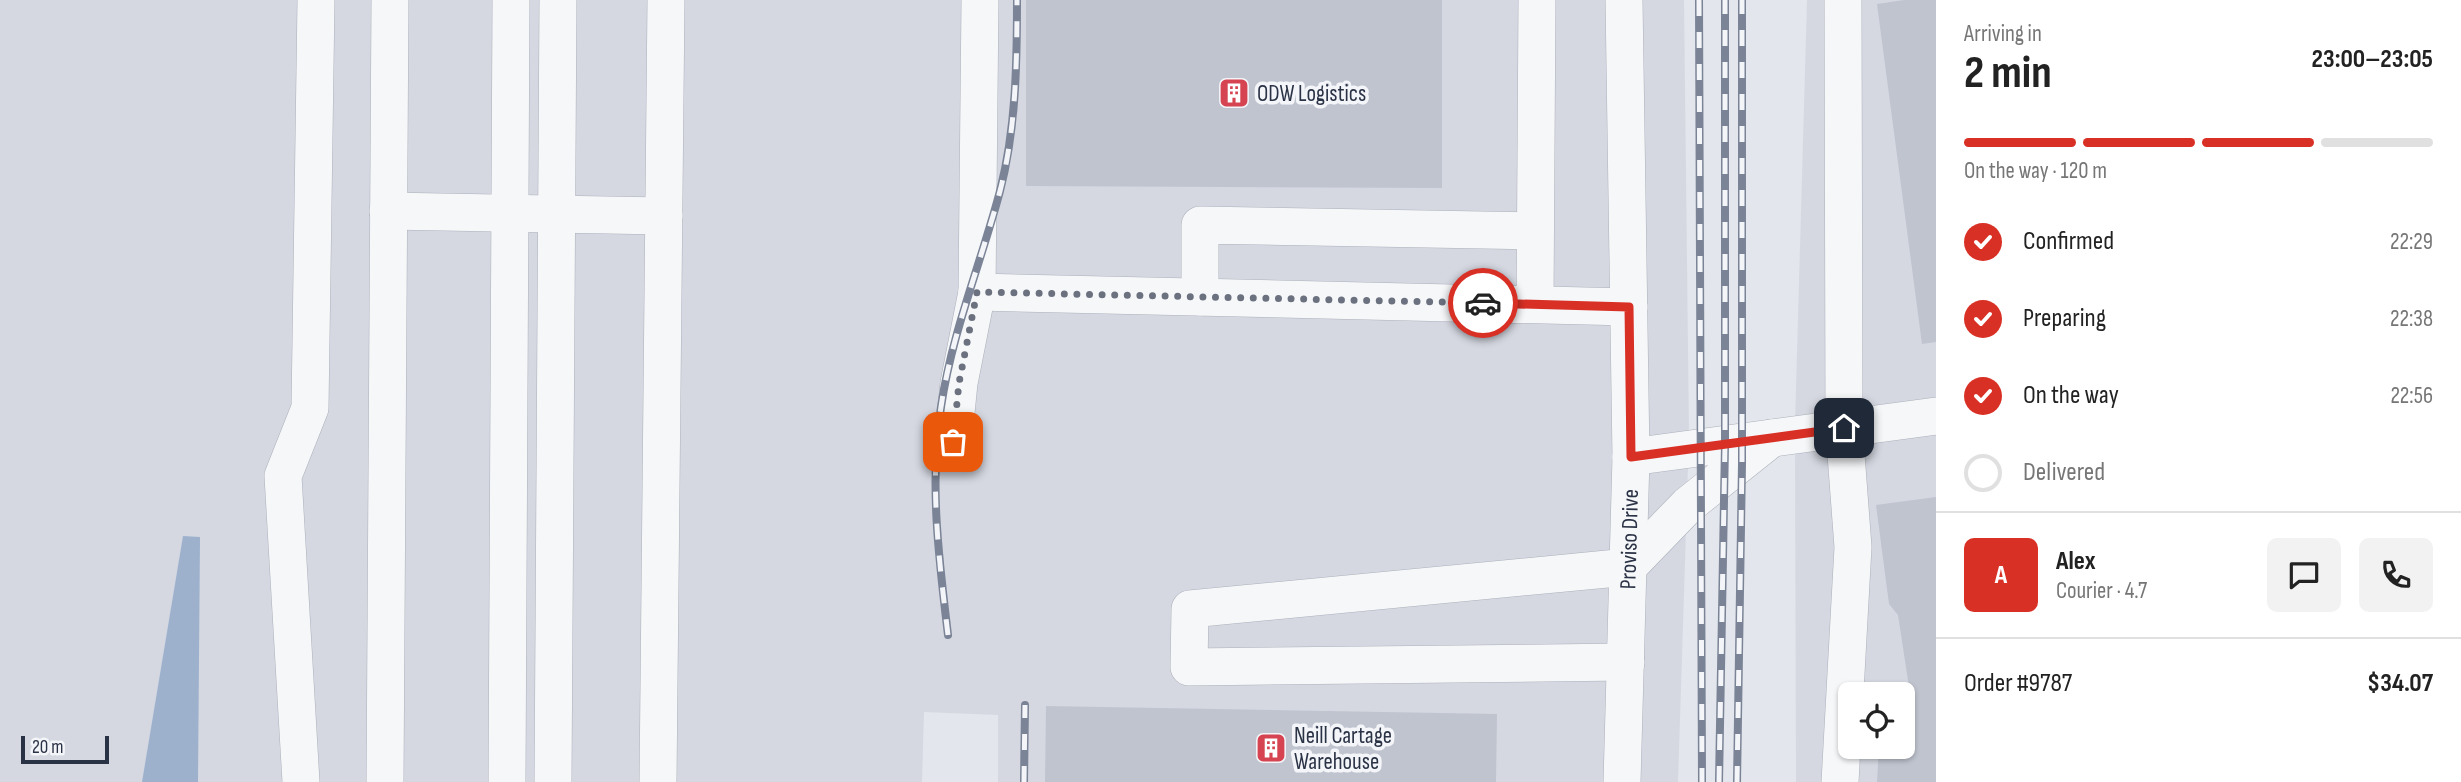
<!DOCTYPE html>
<meta charset="utf-8">
<style>
body{margin:0;font-family:"Sofia Sans Condensed",sans-serif;background:#f2f2f2;color:#222;height:100vh;display:flex;flex-direction:column;font-size:26px;white-space:nowrap}
*{box-sizing:border-box;margin:0}
p{font-size:23px;color:#767676}
.icon{flex:none;width:38px;height:38px;fill:none;stroke:currentColor;stroke-width:2;stroke-linecap:round;stroke-linejoin:round}
.map{position:relative;flex:1;overflow:hidden}
.details{display:flex;flex-direction:column;background:#fff;width:525px}
.details>*{flex:none}
.controls{position:absolute;left:1838px;top:682px;display:grid;gap:14px}
.controls a{display:grid;place-items:center;width:77px;height:77px;border-radius:10px;background:#fff;box-shadow:0 2px 5px #0004;font-size:35px}
.scale{position:absolute;left:21px;bottom:18px;width:88px;box-sizing:border-box;padding-left:7px;border:4px solid #2a3245;border-top:0;font-size:19px;line-height:24px;white-space:nowrap;color:#2a3245;-webkit-text-stroke:5px #f3f5f9;paint-order:stroke}
.pin{position:absolute;display:grid;place-items:center;width:60px;height:60px;color:#fff;margin:-30px;border-radius:14px;box-shadow:0 4px 10px #0006}
.courier{position:absolute;display:grid;place-items:center;width:70px;height:70px;margin:-35px;border:5px solid #d93025;border-radius:50%;background:#fff;color:#222;box-shadow:0 2px 9px #0007}
.head em{font-style:normal;font-weight:700}
.head div{display:flex;flex-direction:column-reverse}
.head{display:flex;align-items:center;justify-content:space-between;height:119px;padding:0 28px}
h1{font-size:46px;font-weight:700;line-height:52px}
.bar{display:grid;grid-template-columns:repeat(4,1fr);gap:10px 7px;align-content:center;height:84px;padding:0 28px}
.bar i{height:9px;border-radius:5px;background:#e0e0e0}
.bar .active{background:#d93025}
.bar p{grid-column:span 4}
.line{display:flex;align-items:center;gap:18px;padding:0 28px;border-top:2px solid #e0e0e0}
.line div{flex:1}
.round{display:grid;place-items:center;flex:none;width:74px;height:74px;border-radius:10px;background:#f2f2f2}
ol{padding:0 28px;list-style:none}
li{display:flex;align-items:center;gap:21px;height:77px}
li p{margin-inline-start:auto}
li .icon{padding:7px;border-radius:50%;background:#d93025;color:#fff;stroke-width:4}
li:last-child{color:#767676}
li i{width:38px;height:38px;border:4px solid #e0e0e0;border-radius:50%}
main{display:flex;flex:1;min-height:0}
.map>svg:first-child{display:block}
.built{fill:#d5d8e1;fill-rule:evenodd}
.water{fill:#9db1cd}
.building{fill:#c0c4cf}
.lines{fill:none;stroke-linecap:round;stroke-linejoin:round}
.minor-casing{stroke:#acb0ba;stroke-width:38}
.minor{stroke:#f6f7f9;stroke-width:37}
.rail-casing{stroke:#7b8496;stroke-width:8}
.rail{stroke:#f3f5f9;stroke-width:5;stroke-dasharray:16;stroke-linecap:butt}
.done{stroke:#6b717f;stroke-width:7;stroke-dasharray:0 12.6}
.route{stroke:#d93025;stroke-width:9}
.labels{text-anchor:middle;stroke-width:7;stroke-linejoin:round;paint-order:stroke}
.poi-label{font-size:23px;fill:#2a3245;stroke:#f3f5f9;text-anchor:start}
.street-label{font-size:23px;fill:#2a3245;stroke:#f3f5f9}
</style>
<main>
<div class="map">
<svg width="1936" height="782" viewBox="0 0 1936 782">
<rect width="100%" height="100%" fill="#e3e6ec"/>
<path class="built" d="M0,0H1684L1689,436L1678,782H998V715L924,712L922,782H0Z
M1807,0H1936V402L1795,424Z
M1936,425V782H1796L1795,447ZM1850,695H1902V747H1850Z"/>
<path class="water" d="M183,536L200,537L198,782H142Z"/>
<path class="building" d="M1026,0H1442V188L1026,186Z
M1904,0H1936V342L1922,344L1877,4Z
M1936,497V782H1877L1879,747H1902V695H1878L1877,692L1909,687L1898,615L1889,604L1876,505Z
M1046,706L1497,714L1496,782H1045Z"/>
<g class="lines">
<g class="minor-casing">
<g id="minor">
<path d="M980,0L977,292L1629,307"/>
<path d="M388,211L664,216"/>
<path d="M1200,297V225L1535,231"/>
<path d="M1535,304L1537,0"/>
<path d="M953,442L959,383L977,292"/>
<path d="M1631,457L1936,416"/>
<path d="M1626,662L1189,667L1190,609L1628,567L1688,505L1772,438"/>
<path d="M301,782L283,476L310,408L316,0"/>
<path d="M385,782L390,0"/>
<path d="M507,782L511,0"/>
<path d="M553,782L558,0"/>
<path d="M658,782L666,0"/>
<path id="s1" d="M1622,782L1631,457L1624,0"/>
<path d="M1840,782L1853,547L1844,428L1843,0"/>
</g>
</g>
<use href="#minor" class="minor"/>
<g class="rail-casing">
<path id="rail" d="M1699,0L1702,782
M948,635C939,560 929,482 941,407C952,332 981,263 1000,191C1016,129 1017,63 1017,0
M1024,782L1025,705
M1719,782L1725,444V0
M1737,782L1742,463V0"/>
</g>
<use href="#rail" class="rail"/>
</g>
<g class="lines">
<path class="done" d="M953,442L959,383L977,292L1483,303"/>
<path class="route" d="M1483,303L1629,307L1631,457L1844,428"/>
</g>
<defs>
<g id="building-square" transform="scale(1.575)"><rect x="-9" y="-9" width="18" height="18" rx="4" fill="#d54450" stroke="#f3f5f9"/><path d="M-4-6H4V6H1V3H-1V6H-4ZM-2.5-4.3h1.7v1.8h-1.7ZM.8-4.3h1.7v1.8H.8ZM-2.5-1h1.7V.8h-1.7ZM.8-1h1.7V.8H.8Z" fill="#fff"/></g>
</defs>
<g fill-rule="evenodd">
<use href="#building-square" x="1234" y="93"/>
<use href="#building-square" x="1271" y="748"/>
</g>
<g class="labels">
<g class="poi-label">
<text x="1257" y="101">ODW Logistics</text>
<text x="1294" y="743">Neill Cartage<tspan x="1294" dy="26">Warehouse</tspan></text>
</g>
<g class="street-label">
<text dy="8" stroke="none"><textPath href="#s1" startOffset="243">Proviso Drive</textPath></text>
</g>
</g>
</svg>
<div class="controls">
<a><svg class="icon" aria-label="locate" viewBox="0 0 24 24"><circle cx="12" cy="12" r="6"/><path d="M12 2v4M12 18v4M2 12h4M18 12h4"/></svg></a>
</div>
<div class="scale">20 m</div>
<div class="pin" style="left:953px;top:442px;background:#ea580c"><svg class="icon" aria-label="bag" viewBox="0 0 24 24"><path d="M5 8h14l-1 12H6zM9 8a3 3 0 0 1 6 0"/></svg></div>
<div class="pin" style="left:1844px;top:428px;background:#1f2937"><svg class="icon" aria-label="home" viewBox="0 0 24 24"><path d="M3 11l9-7 9 7M6 9v11h12V9"/></svg></div>
<div class="courier" style="left:1483px;top:303px"><svg class="icon" aria-label="car" viewBox="0 0 24 24"><path d="M5 17H2v-5l4-1 3-4h7l3 4 3 1v5h-3M9 17h6M6 11h13"/><circle cx="7" cy="17" r="2"/><circle cx="17" cy="17" r="2"/></svg></div>
</div>
<section class="details">
<div class="head"><div><h1>2 min</h1><p>Arriving in</p></div><em>23:00–23:05</em></div>
<div class="bar"><i class="active"></i><i class="active"></i><i class="active"></i><i></i><p>On the way · 120 m</p></div>
<ol>
<li><svg class="icon" aria-label="check" viewBox="0 0 24 24"><path d="M5 12l5 5 9-10"/></svg>Confirmed<p>22:29</p></li>
<li><svg class="icon" aria-label="check" viewBox="0 0 24 24"><path d="M5 12l5 5 9-10"/></svg>Preparing<p>22:38</p></li>
<li><svg class="icon" aria-label="check" viewBox="0 0 24 24"><path d="M5 12l5 5 9-10"/></svg>On the way<p>22:56</p></li>
<li><i></i>Delivered</li>
</ol>
<div class="line" style="height:126px"><b class="round" style="background:#d93025;color:#fff">A</b><div><b>Alex</b><p>Courier · 4.7</p></div><a class="round"><svg class="icon" aria-label="chat" viewBox="0 0 24 24"><path d="M4 5h16v11H9l-5 4z"/></svg></a><a class="round"><svg class="icon" aria-label="phone" viewBox="0 0 24 24"><path d="M5 4h4l2 5-3 2q2 4 5 5l2-3 5 2v4C11 20 4 13 5 4z"/></svg></a></div>
<div class="line" style="height:91px"><div>Order #9787</div><b>$34.07</b></div>
</section>
</main>
